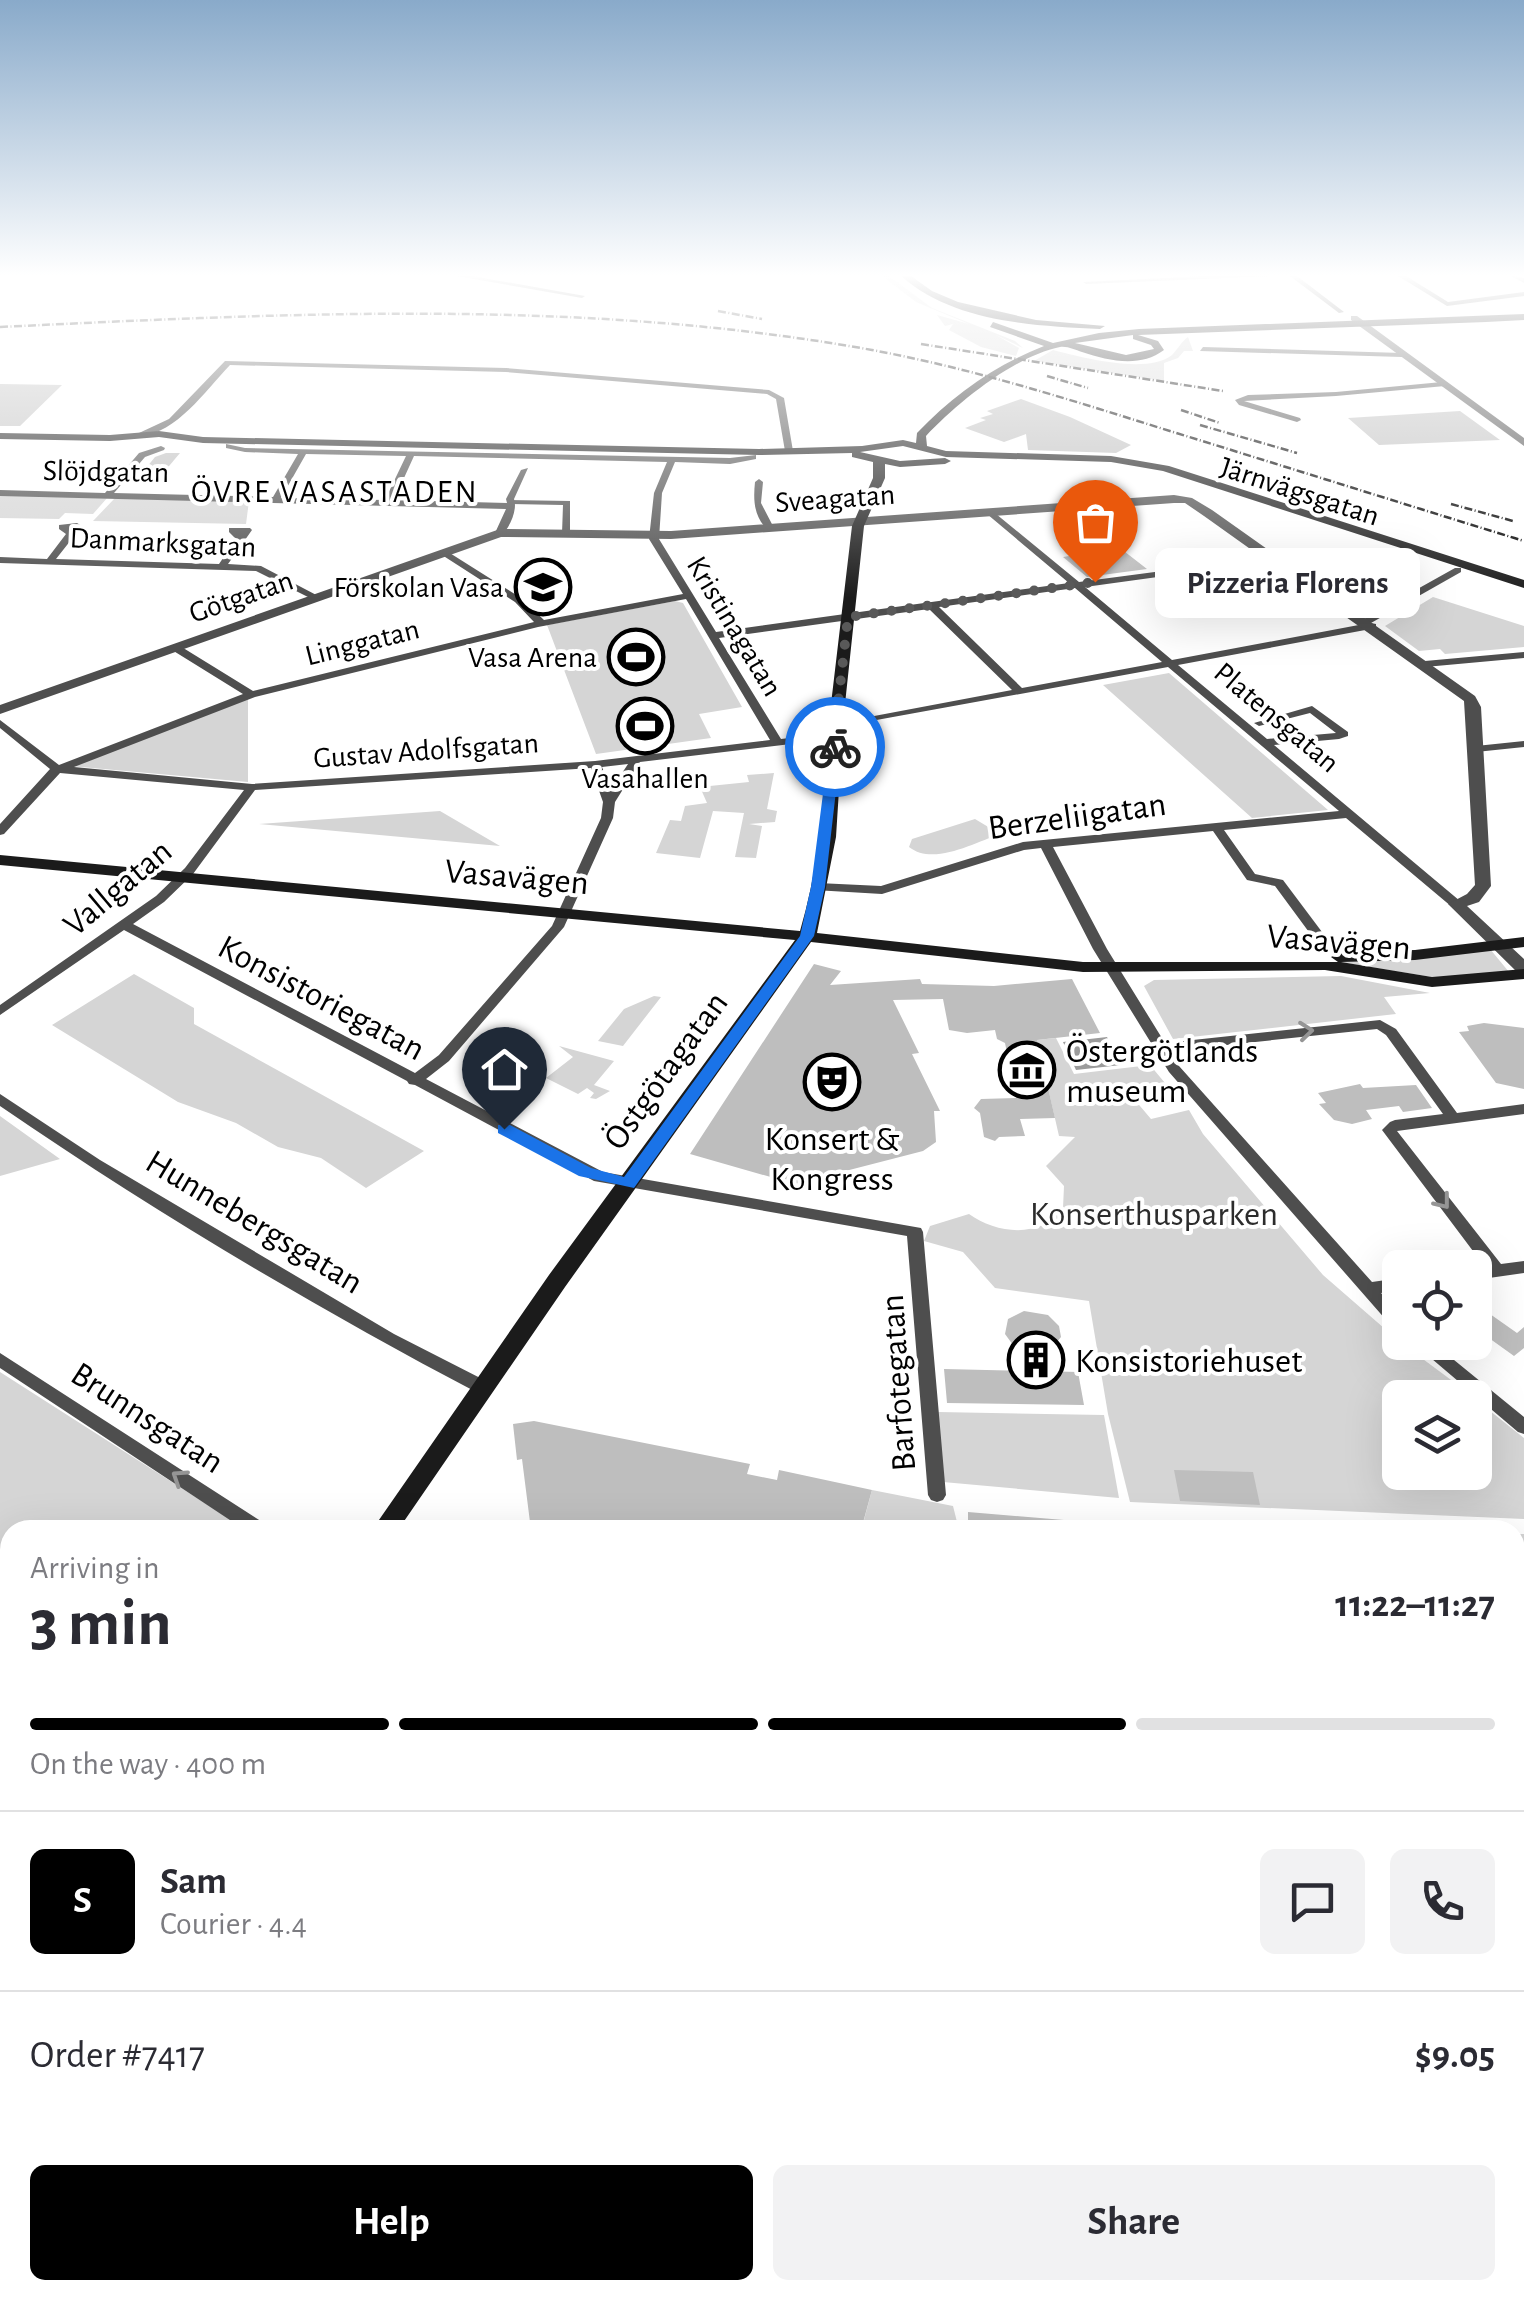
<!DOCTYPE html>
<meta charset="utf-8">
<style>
body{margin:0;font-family:"Alegreya Sans",sans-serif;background:#f2f2f3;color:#2b2b33;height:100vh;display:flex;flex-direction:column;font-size:38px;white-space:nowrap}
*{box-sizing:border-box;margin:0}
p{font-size:32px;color:#7c7c81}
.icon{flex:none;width:55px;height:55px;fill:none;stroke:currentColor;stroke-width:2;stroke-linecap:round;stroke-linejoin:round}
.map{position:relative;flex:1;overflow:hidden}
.drawer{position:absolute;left:0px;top:1520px;width:1525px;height:780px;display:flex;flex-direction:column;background:#fff;border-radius:30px 30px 0 0;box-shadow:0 10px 40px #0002}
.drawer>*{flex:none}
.tools{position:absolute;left:1382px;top:1250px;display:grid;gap:20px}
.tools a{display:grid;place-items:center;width:110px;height:110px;border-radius:15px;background:#fff;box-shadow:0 10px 40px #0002;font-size:50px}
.pin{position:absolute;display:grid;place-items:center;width:85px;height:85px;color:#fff;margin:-102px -42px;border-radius:50% 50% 50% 0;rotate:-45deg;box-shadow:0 0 10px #0007}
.pin .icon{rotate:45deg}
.courier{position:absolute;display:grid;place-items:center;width:100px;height:100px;margin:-50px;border:8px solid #1a73e8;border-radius:50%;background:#fff;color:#222;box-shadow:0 2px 12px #0007}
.bubble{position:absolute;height:70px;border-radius:15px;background:#fff;box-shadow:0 10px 40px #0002;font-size:32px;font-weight:600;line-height:70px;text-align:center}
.head em{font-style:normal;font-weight:600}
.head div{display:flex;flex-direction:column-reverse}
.head{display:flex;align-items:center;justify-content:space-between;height:170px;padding:0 30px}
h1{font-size:65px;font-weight:600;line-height:75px}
.bar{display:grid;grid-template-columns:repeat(4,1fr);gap:15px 10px;align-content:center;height:120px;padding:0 30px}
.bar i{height:12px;border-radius:8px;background:#e1e1e2}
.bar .active{background:#000}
.bar p{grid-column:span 4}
.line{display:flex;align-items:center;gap:25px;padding:0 30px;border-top:2px solid #e1e1e2}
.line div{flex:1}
.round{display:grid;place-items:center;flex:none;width:105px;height:105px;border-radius:15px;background:#f2f2f3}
.cta{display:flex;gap:20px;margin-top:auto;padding:20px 30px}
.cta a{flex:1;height:115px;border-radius:15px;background:#000;color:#fff;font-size:40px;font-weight:600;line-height:115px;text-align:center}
.cta a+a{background:#f2f2f3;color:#2b2b33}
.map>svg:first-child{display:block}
.green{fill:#d5d5d5}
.water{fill:#9c9c9c}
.building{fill:#bebebe}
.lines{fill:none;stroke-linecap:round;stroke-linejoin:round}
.pedestrian{fill:#4e4e4e;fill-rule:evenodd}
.minor{fill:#4e4e4e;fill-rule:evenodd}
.tertiary{fill:#4e4e4e;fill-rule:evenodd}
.secondary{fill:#1b1b1b;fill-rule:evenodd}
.rail{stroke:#000;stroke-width:2.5;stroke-dasharray:8 2.5 1 2.5;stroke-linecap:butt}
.oneway{stroke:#959595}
.route{fill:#1a73e8}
.done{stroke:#595959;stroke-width:10;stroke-dasharray:0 18}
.labels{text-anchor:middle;stroke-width:8;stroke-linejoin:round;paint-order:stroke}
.far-street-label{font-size:30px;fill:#000;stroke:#fff}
.far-poi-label{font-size:30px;fill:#000;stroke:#fff;text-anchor:end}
.far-neighbourhood-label{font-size:32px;letter-spacing:2.5px;fill:#000;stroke:#fff}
.street-label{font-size:35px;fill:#000;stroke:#fff}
.poi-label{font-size:35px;fill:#000;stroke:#fff;text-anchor:start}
.park-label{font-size:35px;fill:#2c2c2c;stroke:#fff}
</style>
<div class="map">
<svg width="1524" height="2300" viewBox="0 0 1524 2300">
<rect width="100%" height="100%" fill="#fff"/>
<path class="green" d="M882,276H889L932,308L1015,341L1023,348L996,335L1019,348L1016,356L981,347L949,330L953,324L945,326L937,315L969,324L916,302Z
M1188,337L1193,351H1184L1178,358L1164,363V381L1034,361L1053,350C1080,357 1148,375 1172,355C1178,349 1181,342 1188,337Z
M0,494L108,497L93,514L65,513L59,519L0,518Z
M115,498L249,501L246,524L93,521Z
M1433,597L1524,626V647L1445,654L1440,649L1419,651L1385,626Z
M675,601L683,603L742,707L699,714L711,738L596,754L547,625Z
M1169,673L1328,810L1252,818L1103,685Z
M248,699V782L70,766Z
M774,773L767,809L777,811L775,822L749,824L762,826L756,858L735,857L744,813L713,811L700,858L656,853L670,820L681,821L685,806L707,803L700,787L749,782L747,775Z
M440,811L500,846L259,824Z
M975,819L1000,834C974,843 933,866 909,847L912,839Z
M1490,949L1509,972L1444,979L1340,962Z
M134,974L194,1008V1024L424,1151L366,1188L321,1158L278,1147L236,1123L178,1102L52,1025Z
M1341,976L1430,993L1384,997L1396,1014L1173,1039L1144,986L1154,980Z
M654,996L661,997L623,1046L598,1041L624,1009Z
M1056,1038L1074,1074L1150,1065L1165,1083L1129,1093L1151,1119L1189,1110L1203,1134L1323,1275L1400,1342L1474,1397L1400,1398V1472H1475V1399L1524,1438V1519L1130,1502L1108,1414L1089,1301L995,1288L963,1252L924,1241L930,1226L969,1214C997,1234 1041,1239 1063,1208L1064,1186L1046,1166L1075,1137L1059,1136L1037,1040Z
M559,1046L614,1061L594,1085L610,1091L596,1099L590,1098L594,1093L587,1088L578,1094L546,1078L573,1057Z
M0,1116L60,1159L0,1176Z
M0,1372L247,1530H10V1910L0,1920Z
M938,1412L1104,1415L1119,1498L943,1482Z
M872,1490L953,1506L959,1530H858L855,1518L864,1520Z
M1515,1534H1524V1908L1515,1911Z
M1524,2203V2288L1516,2300H1268L1294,2290H1515V2206Z
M308,2290H1231L1237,2300H308Z"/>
<path class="water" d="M1107,1037L1121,1065L1076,1070L1063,1042Z"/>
<path class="building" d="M0,384L62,385L20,426H0Z
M1021,399L1070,417L1131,445L1116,453L1028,450L1026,434L1004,442L965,428L986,420L980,418L993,414L987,411Z
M1460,411L1500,440L1379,445L1348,418Z
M166,453H180L159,478H138L155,457Z
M1120,548L1147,569L1087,577L1063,557Z
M814,964L841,971L830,985L920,979L922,984L994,986L1072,979L1100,1033L1037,1040L1055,1118L1020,1119L1025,1136L999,1137L995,1141L984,1137L980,1113L974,1108L981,1099L1016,1098L1005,1043L997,1039L995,1030L967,1033L949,1030L943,999L893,1000L919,1053L912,1054L940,1111H934L936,1142L923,1151L795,1184L690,1154Z
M1484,1023L1524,1028V1089L1496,1083L1459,1032L1469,1031L1467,1026Z
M1360,1084L1363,1088L1416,1085L1432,1108L1403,1112L1399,1106L1366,1110L1372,1119L1352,1124L1334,1120L1319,1104L1326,1103L1318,1093Z
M1024,1311L1048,1315L1059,1326L1061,1337L1049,1352L1051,1367L1013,1345L1005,1334L1008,1319Z
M1490,1314L1517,1333L1524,1327V1348L1514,1356L1475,1328Z
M944,1369L1078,1372L1084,1405L947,1403Z
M534,1421L750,1464L747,1474L777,1480L779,1470L872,1490L861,1530H531L522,1459L517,1460L513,1424Z
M1174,1470L1253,1472L1260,1505L1180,1501Z
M968,1512L1064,1520V1530H968Z"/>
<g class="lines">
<path class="pedestrian" d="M508,500L570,501V534L566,536L562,534L563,505L511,504H508Z"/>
<path class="minor" d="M457,276H472L585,296L582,298Z
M1207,276H1270L1086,284L1083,282Z
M1290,276H1297L1344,312L1339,313Z
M1398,276H1406L1448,302L1524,292V296L1447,306Z
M1512,276L1524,278V283L1513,277Z
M1203,347L1402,353L1406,355L1402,357L1200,351Z
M225,361L506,368L769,390L784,398L793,451L789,453L785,451L776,399L767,394L506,372L230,365C204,392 178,432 139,437V433L169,419Z
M1442,382L1445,386L1336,396L1244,401L1300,418L1301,420L1297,422L1239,405L1235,400L1248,395L1336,392Z
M226,444L245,448L730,458L756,455V459L730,464L675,462L662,493L659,539L716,632L1069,583L987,514L986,512L990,509L1079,582L1276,556V560L1273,561L1085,587L1172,660L1364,624L1361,622L1362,620L1455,568H1461V572L1371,623L1376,624V628L1178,665L1267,739L1336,733L1310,713L1259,726L1254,723L1312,706L1348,732V736L1339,739L1274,745L1460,901V907H1452L1346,818L1224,830L1255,874L1283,880L1328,940L1322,944L1317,943L1275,886L1247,880L1213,831L1053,847L1107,949L1165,1043L1380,1020L1396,1029L1457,1113L1524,1104V1114L1397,1131L1501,1264L1524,1261V1273L1475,1280V1268L1485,1267L1382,1130L1390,1122L1395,1120L1443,1114L1386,1035L1377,1029L1170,1051L1179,1066L1372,1282L1400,1278V1290L1381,1293L1400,1314V1331L1394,1329L1169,1072L1093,949L1041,848L1024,850L882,894L814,890L812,887L818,883L881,886L1023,842L1339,811L1168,667L849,725V721L853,720L1012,690L929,609L719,638L781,739L832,733L838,736L832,739L640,762L615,802L613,818L564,927L449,1061L426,1079L603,1172L921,1228L923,1232L946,1495L943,1500L937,1502L931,1500L928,1495L907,1236L594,1181L415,1085L409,1084L407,1081L124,930L0,1015V1005L156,896L185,868L244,790L60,773L4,834L0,835V824L50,769L0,728V720L59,765L243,694L172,650V646H180L253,691L534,622L515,602L442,555L440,553L445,550L521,598L544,620L683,594L649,539L654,493L667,462L414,456L394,500L507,503L506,499L521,470L528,468L514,499C518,510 509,530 500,536L495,533L506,509L0,496V490L105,493L139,453L161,446L165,448L164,450L145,457L114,493L273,497L298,454L245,452L226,448ZM306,454L406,456L385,500L281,498ZM1075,588L1162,662L1022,688L939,607ZM686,599L770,740L595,761L252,784L74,767L255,697L538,627ZM628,764L611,790L602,767ZM591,768L603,802L601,818L552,926L439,1055L415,1073L133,924L164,902L193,874L255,790Z
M759,479L763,482L761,503L774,528L769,531C754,518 753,501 755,482Z
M77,523L82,526L56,559L219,564L236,539L229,532V528H250L252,530L228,564L261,566L322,598L314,600L256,571L0,563V557L47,559L66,534L59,529V525Z
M1524,652V658L1425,667L1420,664L1425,661Z
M1524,741V747L1476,752L1470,749L1476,746Z
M0,1094L100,1160L394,1334L490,1383L493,1388L490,1393L484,1395L478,1393C314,1307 153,1211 0,1106Z
M1412,1342H1432L1524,1417V1434L1518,1432Z
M0,1353L267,1525L269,1530H245L0,1368Z
M1515,2107L1524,2111V2146L1515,2142Z"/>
<path class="tertiary" d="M1351,316H1357L1524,438V446L1351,320Z
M1174,495L1192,498L1212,510L1475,696L1481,707L1491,886L1479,902L1467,906L1524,959V974L1518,973L1448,904L1467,894L1475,885L1464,701L1204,516L1185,503H1174L671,539L501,537L0,714V705L500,529L671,531Z"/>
<path class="secondary" d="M901,276H911L932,291L958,302L1036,320L1105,326L1100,329C1033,326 953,322 901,276Z
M1524,314V320L1486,322L1138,335L1158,341L1164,350C1140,368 1109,361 1082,352C1075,350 1068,346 1060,347C1015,356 958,402 926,436L927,446L946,451L1111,456L1169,466L1524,580V588L1163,471L1111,462L946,457L903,446L860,452L900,461L945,458L951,461L945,464L900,467L885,464V478L864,526L845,704L835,728L842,733L860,731L867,735L842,742L836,837L817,933L1083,962H1338L1331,957L1340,952L1415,950L1524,937V947L1415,960L1341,962L1432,977L1524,969V979L1432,987L1325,970L1083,972L811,942L565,1287L398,1530H372L549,1275L795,940L0,865V855L800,931C819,867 824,802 827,736L820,729L831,704L852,526L873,478V462L852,457V453L759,455L203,443L159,437L110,441L0,439V433L110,435L159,431L203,437L759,449L862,446L903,440L916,443L917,433C953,395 995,365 1044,346L990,327L993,322L1053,343L1099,333L1139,329ZM1133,335V339L1151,345L1154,349L1126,355L1075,343Z
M10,1936V1973L0,1977V1940Z"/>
<path class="rail" d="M718,311L762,319
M0,327C291,313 584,298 872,350C975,369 1074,401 1173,432C1290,468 1407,505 1524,541
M921,344L1223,391
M1047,376L1088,388
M1181,410L1220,423
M1200,425L1297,453
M1451,504L1513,521"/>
</g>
<defs><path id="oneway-chevron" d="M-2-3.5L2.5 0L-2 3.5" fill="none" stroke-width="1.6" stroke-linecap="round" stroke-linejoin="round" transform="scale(2.5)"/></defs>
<g class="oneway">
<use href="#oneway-chevron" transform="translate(1306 1031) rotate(-6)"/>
<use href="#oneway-chevron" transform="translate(1443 1202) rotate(52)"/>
<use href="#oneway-chevron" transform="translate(179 1477) rotate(-147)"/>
</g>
<linearGradient id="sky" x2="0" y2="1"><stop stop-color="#89aaca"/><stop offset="0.46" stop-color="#fff"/><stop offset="1" stop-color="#fff" stop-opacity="0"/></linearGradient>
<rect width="1524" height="598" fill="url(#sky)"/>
<path class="route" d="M835,743L841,747L825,887L814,936L634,1188L579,1176L498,1133V1125H510L591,1168L624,1177L800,936L811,887L829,747Z"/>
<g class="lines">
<path class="done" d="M835,747L834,737L827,731L838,704L848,617L1095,582"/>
</g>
<defs>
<g id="school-ring" transform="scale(2.875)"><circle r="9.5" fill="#fff" stroke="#000" stroke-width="1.5"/><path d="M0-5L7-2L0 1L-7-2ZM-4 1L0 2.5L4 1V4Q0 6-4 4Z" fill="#000"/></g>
<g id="stadium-ring" transform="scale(2.875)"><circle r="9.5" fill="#fff" stroke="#000" stroke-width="1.5"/><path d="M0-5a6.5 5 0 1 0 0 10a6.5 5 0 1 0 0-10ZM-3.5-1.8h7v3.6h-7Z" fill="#000"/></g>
<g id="museum-ring" transform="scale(2.875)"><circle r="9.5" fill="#fff" stroke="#000" stroke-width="1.5"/><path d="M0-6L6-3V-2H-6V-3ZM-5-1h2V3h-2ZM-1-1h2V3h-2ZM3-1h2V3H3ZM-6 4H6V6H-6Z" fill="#000"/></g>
<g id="theatre-ring" transform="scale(2.875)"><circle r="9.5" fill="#fff" stroke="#000" stroke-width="1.5"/><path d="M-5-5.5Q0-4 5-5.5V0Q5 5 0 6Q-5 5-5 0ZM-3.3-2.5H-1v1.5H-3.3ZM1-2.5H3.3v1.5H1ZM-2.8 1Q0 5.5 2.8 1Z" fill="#000"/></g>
<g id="building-ring" transform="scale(2.875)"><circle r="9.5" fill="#fff" stroke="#000" stroke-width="1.5"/><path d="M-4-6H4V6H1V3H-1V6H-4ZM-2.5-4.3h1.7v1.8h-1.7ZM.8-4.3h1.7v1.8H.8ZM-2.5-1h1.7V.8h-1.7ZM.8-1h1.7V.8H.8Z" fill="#000"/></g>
</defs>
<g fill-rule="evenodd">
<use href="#school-ring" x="543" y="587"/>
<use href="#stadium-ring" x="636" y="657"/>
<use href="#stadium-ring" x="645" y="726"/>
<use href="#museum-ring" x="1027" y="1070"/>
<use href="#theatre-ring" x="832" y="1082"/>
<use href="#building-ring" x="1036" y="1360"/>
</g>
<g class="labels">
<g class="far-street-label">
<text transform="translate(106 471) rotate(1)" y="10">Slöjdgatan</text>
<text transform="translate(1300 491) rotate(18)" y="10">Järnvägsgatan</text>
<text transform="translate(835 498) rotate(-4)" y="10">Sveagatan</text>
<text transform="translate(163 542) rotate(3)" y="10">Danmarksgatan</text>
<text transform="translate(241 596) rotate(-19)" y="10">Götgatan</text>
<text transform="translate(735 626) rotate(59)" y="10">Kristinagatan</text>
<text transform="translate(362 642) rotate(-14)" y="10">Linggatan</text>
<text transform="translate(1277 717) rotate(40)" y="10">Platensgatan</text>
<text transform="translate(426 750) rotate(-4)" y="10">Gustav Adolfsgatan</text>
</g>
<g class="far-poi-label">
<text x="504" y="597">Förskolan Vasa</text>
<text x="597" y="667">Vasa Arena</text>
<text x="645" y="788" text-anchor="middle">Vasahallen</text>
</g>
<g class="far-neighbourhood-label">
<text x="335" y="502">ÖVRE VASASTADEN</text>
</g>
<g class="street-label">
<text transform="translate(1077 815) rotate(-8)" y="12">Berzeliigatan</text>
<text transform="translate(517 876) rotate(5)" y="12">Vasavägen</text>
<text transform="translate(117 887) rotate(-40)" y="12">Vallgatan</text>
<text transform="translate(1339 941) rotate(5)" y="12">Vasavägen</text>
<text transform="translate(322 997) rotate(28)" y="12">Konsistoriegatan</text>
<text transform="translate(665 1070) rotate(-54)" y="12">Östgötagatan</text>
<text transform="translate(255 1221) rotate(31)" y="12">Hunnebergsgatan</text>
<text transform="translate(897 1383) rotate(-94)" y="12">Barfotegatan</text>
<text transform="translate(148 1417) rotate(33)" y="12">Brunnsgatan</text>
</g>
<g class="poi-label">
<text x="1066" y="1062">Östergötlands<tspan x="1066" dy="40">museum</tspan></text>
<text x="832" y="1150" text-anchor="middle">Konsert &amp;<tspan x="832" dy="40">Kongress</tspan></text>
<text x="1075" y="1372">Konsistoriehuset</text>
</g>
<g class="park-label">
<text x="1154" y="1225">Konserthusparken</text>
</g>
</g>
</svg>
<div class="tools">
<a><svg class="icon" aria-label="locate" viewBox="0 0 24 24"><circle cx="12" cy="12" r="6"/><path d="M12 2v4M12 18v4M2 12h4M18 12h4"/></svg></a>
<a><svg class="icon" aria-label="layers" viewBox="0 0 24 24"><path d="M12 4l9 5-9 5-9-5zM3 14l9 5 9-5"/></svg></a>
</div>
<div class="pin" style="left:1095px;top:582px;background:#ea580c"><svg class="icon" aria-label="bag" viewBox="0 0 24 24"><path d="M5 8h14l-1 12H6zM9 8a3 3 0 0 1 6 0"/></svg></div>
<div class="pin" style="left:504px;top:1129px;background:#1f2937"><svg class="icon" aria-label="home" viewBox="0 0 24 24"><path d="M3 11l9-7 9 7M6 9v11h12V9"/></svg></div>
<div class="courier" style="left:835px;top:747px"><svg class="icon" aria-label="bike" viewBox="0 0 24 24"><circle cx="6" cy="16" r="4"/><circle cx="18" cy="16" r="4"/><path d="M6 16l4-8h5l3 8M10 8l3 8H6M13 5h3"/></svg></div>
<div class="bubble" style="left:1155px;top:548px;width:265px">Pizzeria Florens</div>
<section class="drawer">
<div class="head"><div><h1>3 min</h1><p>Arriving in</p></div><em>11:22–11:27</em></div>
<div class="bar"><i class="active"></i><i class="active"></i><i class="active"></i><i></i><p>On the way · 400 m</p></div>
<div class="line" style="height:180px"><b class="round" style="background:#000;color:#fff">S</b><div><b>Sam</b><p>Courier · 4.4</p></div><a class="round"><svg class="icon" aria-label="chat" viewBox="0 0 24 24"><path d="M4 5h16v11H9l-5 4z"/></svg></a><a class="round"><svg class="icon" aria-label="phone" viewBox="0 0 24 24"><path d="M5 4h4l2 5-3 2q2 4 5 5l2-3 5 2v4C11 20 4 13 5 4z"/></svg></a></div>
<div class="line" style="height:130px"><div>Order #7417</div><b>$9.05</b></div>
<div class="cta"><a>Help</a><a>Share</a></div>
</section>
</div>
